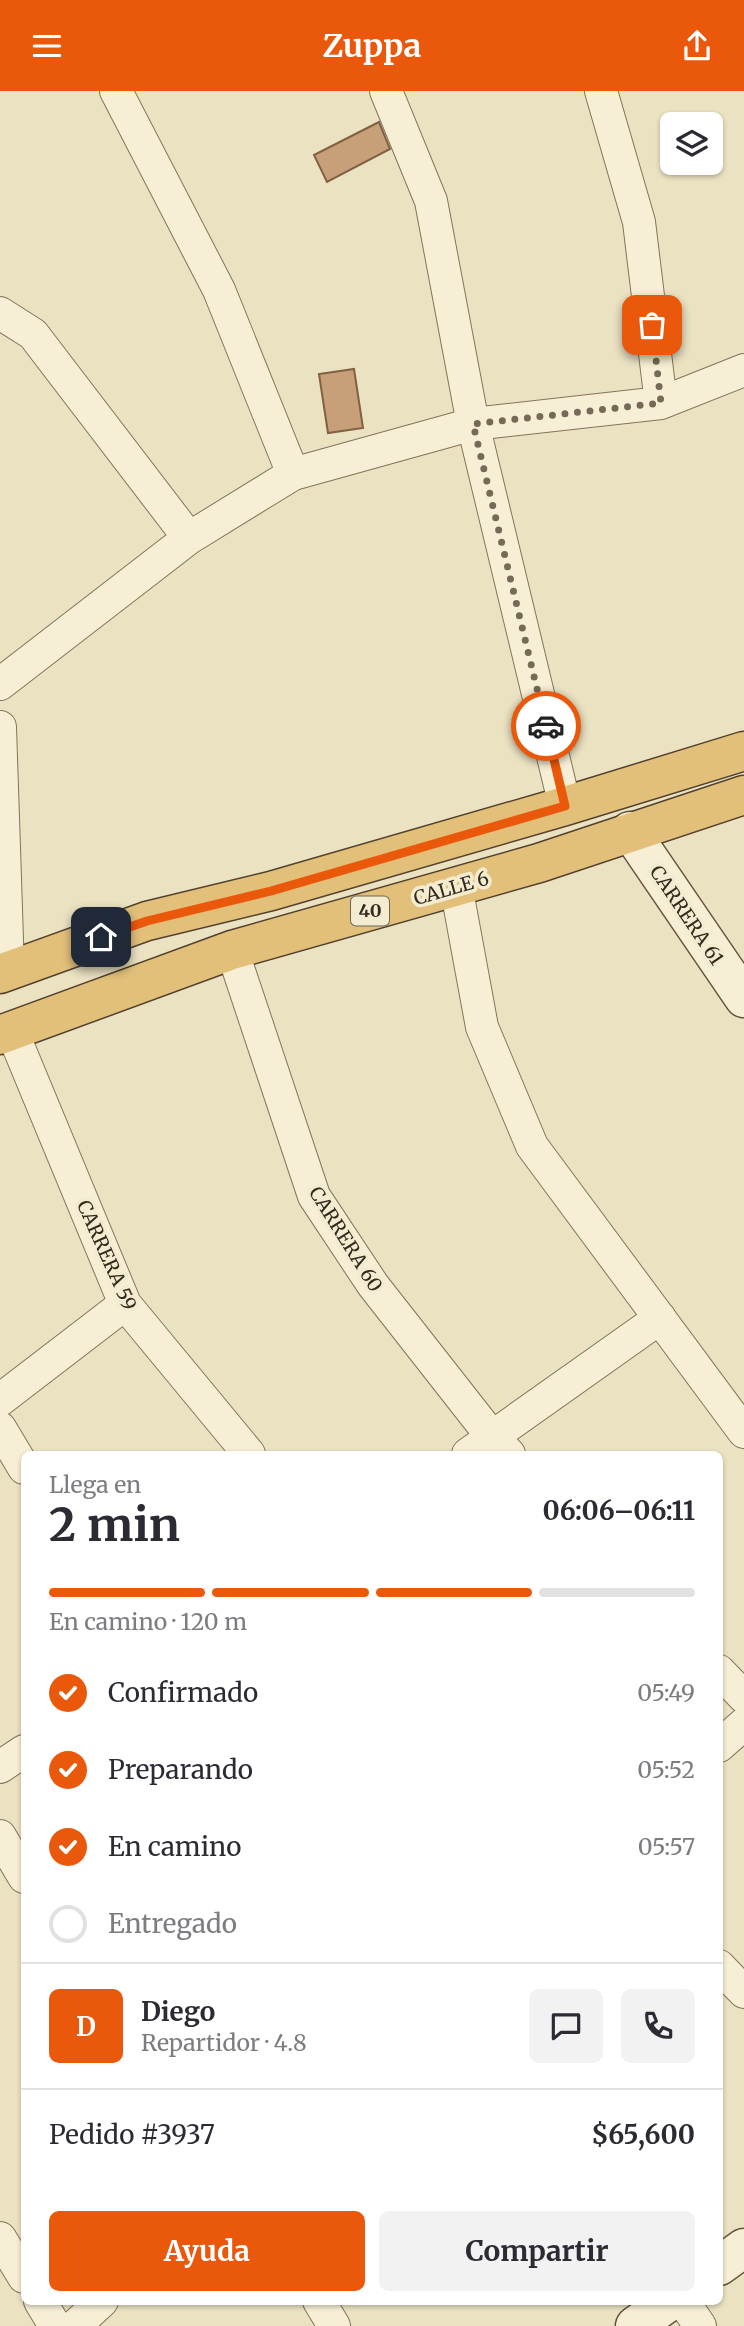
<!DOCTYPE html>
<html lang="es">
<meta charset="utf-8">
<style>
body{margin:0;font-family:Merriweather,serif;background:#f2f2f3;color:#2b2b33;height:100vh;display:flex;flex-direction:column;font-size:26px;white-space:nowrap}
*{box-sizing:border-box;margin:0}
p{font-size:23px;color:#7c7c81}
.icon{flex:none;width:38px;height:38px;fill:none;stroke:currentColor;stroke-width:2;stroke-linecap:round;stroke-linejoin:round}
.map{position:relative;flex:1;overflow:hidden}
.sheet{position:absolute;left:21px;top:1360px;width:702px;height:854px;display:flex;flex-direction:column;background:#fff;border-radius:10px;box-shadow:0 2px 5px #0004}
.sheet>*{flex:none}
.fabs{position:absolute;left:660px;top:21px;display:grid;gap:14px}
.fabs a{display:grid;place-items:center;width:63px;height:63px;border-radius:10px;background:#fff;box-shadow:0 2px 5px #0004;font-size:35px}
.pin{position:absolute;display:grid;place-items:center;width:60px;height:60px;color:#fff;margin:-30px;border-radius:14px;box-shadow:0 4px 10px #0006}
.courier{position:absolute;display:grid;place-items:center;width:70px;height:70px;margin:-35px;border:5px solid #ea580c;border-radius:50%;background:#fff;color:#222;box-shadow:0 2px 9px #0007}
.head em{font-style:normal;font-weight:700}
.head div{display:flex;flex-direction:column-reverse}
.head{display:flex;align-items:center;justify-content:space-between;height:119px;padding:0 28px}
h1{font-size:46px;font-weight:700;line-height:52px}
.bar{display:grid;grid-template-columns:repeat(4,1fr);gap:10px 7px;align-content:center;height:84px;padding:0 28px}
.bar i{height:9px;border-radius:5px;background:#e1e1e2}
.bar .on{background:#ea580c}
.bar p{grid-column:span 4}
.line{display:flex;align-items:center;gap:18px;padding:0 28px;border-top:2px solid #e1e1e2}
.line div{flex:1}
.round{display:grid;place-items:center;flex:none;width:74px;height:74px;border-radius:10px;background:#f2f2f3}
ol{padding:0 28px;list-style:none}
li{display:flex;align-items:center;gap:21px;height:77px}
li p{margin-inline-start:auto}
li .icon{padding:7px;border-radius:50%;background:#ea580c;color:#fff;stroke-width:4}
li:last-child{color:#7c7c81}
li i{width:38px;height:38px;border:4px solid #e1e1e2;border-radius:50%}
.button{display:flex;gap:14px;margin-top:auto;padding:14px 28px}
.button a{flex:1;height:80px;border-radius:10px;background:#ea580c;color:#fff;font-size:28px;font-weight:700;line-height:80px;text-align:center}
.button a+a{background:#f2f2f3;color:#2b2b33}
header{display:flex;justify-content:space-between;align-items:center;height:91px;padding:0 28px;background:#ea580c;color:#fff;font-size:32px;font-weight:700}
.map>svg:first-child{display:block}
.building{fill:#c7a07a;stroke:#826042;stroke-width:2}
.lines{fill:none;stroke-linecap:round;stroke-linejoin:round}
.minor-casing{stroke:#84735b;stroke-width:34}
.secondary-casing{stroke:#66553e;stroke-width:41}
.trunk-casing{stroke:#52412f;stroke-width:41}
.minor{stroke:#f6efd5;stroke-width:32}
.secondary{stroke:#f6efd5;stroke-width:38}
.trunk{stroke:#e2c07a;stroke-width:38}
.done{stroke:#756a57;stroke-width:7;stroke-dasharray:0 12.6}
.route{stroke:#ea580c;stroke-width:9}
.labels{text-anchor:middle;stroke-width:7;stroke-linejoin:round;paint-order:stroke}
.shield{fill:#f3ecd1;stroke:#6e6454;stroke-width:2}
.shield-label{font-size:18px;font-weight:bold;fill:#352a1e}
.street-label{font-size:19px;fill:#352a1e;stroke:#f3ecd1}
</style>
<header><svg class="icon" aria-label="menu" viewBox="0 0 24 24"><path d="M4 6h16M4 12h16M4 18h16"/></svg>Zuppa<svg class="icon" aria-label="share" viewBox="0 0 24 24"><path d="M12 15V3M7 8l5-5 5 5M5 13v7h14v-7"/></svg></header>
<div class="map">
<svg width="744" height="2235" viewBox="0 0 744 2235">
<rect width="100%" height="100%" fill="#ebe2c2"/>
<path class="building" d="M379,31L390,58L327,91L314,64Z
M354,278L363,337L328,342L319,283Z"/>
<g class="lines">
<g class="minor-casing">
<path id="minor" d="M116,0L219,199L293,383
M386,0L431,110L473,333L565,715
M601,0L639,131L661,312
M0,222L33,243L189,447
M0,593L189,447L293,383L473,333L661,312L744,279
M0,636L8,879
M456,795L482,936L532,1055L744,1341
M232,859L314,1105L373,1194L493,1347L509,1363
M11,938L125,1213L249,1363
M0,1309L125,1213
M0,1337L24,1377
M468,1363L660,1227
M719,1580L744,1606
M719,1655L744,1633
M0,1676L24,1660
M0,1745L24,1786
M719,1875L744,1901
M0,2147L24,2186
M40,2210L55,2235
M319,2210L334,2235
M683,2210L700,2235
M75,2235L102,2210"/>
</g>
<g class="secondary-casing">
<path id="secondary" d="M630,740L744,907
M719,2175L744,2157
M635,2235L670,2210"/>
</g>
<g class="trunk-casing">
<path id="trunk" d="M0,883L147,830L271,800L565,715L744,660
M0,944L232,859L539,772L744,704"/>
</g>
<use href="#minor" class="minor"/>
<use href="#secondary" class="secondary"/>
<use href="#trunk" class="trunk"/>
</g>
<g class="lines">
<path class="done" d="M546,635L473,333L661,312L652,234"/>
<path class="route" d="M101,846L147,830L271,800L565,715L546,635"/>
</g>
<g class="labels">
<rect class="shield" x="351" y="805.5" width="38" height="29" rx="5"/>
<g class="shield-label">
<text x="370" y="826">40</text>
</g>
<g class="street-label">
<text transform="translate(451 797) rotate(-16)" y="7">CALLE 6</text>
<text transform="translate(687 824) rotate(56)" y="7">CARRERA 61</text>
<text transform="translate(346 1148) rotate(58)" y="7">CARRERA 60</text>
<text transform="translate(107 1164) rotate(66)" y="7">CARRERA 59</text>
</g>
</g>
</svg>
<div class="fabs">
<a><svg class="icon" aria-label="layers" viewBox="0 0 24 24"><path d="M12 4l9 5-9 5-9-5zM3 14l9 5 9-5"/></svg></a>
</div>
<div class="pin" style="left:652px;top:234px;background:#ea580c"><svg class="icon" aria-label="bag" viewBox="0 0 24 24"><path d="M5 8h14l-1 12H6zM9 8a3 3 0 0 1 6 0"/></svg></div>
<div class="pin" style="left:101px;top:846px;background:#1f2937"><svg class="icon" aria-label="home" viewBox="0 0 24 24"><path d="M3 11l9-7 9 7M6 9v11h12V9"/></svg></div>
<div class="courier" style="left:546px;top:635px"><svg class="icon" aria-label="car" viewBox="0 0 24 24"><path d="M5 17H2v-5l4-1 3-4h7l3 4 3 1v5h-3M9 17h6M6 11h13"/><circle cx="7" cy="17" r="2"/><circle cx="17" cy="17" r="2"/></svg></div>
<section class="sheet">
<div class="head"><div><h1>2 min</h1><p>Llega en</p></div><em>06:06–06:11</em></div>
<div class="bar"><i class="on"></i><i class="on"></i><i class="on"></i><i></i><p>En camino · 120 m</p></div>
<ol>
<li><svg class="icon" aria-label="check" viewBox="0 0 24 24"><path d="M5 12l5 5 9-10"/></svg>Confirmado<p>05:49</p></li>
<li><svg class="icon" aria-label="check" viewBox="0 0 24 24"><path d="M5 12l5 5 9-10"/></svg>Preparando<p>05:52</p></li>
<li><svg class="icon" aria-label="check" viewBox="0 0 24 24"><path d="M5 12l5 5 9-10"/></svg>En camino<p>05:57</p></li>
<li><i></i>Entregado</li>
</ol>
<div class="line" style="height:126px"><b class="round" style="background:#ea580c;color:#fff">D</b><div><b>Diego</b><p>Repartidor · 4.8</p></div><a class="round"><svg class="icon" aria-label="chat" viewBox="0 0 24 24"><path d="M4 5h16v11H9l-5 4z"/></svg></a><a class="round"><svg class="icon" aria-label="phone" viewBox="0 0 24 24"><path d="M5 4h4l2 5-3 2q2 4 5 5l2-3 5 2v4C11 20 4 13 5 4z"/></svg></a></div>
<div class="line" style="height:91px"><div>Pedido #3937</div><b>$65,600</b></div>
<div class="button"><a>Ayuda</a><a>Compartir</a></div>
</section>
</div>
